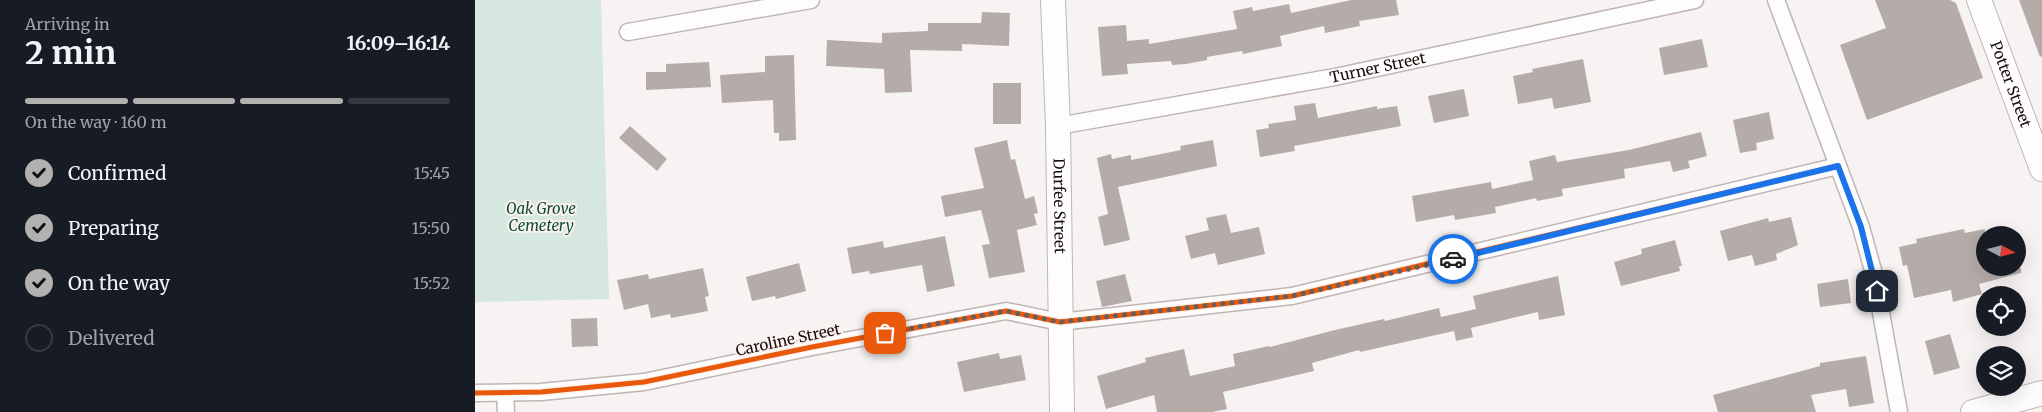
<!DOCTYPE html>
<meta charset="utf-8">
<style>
body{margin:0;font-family:Merriweather,serif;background:#242831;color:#f1f3f6;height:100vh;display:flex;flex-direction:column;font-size:19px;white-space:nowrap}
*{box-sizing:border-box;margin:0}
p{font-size:16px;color:#9ea1a6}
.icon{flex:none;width:28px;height:28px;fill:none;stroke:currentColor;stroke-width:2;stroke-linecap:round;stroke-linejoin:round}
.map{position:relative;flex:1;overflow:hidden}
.details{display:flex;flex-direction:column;background:#171b24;width:475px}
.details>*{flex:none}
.needle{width:32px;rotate:97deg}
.controls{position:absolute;left:1501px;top:226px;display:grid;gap:10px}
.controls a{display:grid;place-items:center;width:50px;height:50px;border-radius:50%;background:#171b24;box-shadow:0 5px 20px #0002;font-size:25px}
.pin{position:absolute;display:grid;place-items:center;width:42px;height:42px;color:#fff;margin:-21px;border-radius:10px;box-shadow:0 2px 8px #0006}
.courier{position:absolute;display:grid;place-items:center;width:50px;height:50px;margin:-25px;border:4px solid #1a73e8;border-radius:50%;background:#fff;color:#222;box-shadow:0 1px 6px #0007}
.overview em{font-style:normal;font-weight:700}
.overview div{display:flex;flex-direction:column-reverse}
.overview{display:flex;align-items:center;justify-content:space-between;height:85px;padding:0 25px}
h1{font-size:32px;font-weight:700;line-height:38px}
.bar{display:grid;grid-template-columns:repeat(4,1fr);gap:8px 5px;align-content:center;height:60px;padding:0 25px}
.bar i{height:6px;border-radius:4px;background:#363941}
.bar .selected{background:#b3b0b0}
.bar p{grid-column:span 4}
ol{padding:0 25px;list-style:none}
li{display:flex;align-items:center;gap:15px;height:55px}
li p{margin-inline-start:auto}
li .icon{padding:5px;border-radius:50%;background:#b3b0b0;color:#111;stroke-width:4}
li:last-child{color:#9ea1a6}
li i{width:28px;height:28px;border:2px solid #363941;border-radius:50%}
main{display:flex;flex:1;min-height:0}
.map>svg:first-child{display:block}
.green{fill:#d5e7de}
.building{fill:#b5acaa}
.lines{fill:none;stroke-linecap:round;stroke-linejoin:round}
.street-casing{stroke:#bfb5b3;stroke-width:19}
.secondary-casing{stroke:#bfb5b3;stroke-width:26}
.street{stroke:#fefdfd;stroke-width:16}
.secondary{stroke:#fefdfd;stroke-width:24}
.cycleway-casing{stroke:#fbf2f0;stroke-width:8}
.cycleway{stroke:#e8590c;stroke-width:5}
.done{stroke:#685e5b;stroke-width:5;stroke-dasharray:0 9}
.route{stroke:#1a73e8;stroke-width:6}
.labels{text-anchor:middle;stroke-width:4;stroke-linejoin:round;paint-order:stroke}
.street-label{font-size:15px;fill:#1a0d09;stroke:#fbf2f0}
.park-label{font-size:15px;font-style:italic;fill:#0c4d37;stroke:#fbf2f0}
</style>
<main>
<section class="details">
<div class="overview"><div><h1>2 min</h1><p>Arriving in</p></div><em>16:09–16:14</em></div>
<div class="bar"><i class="selected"></i><i class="selected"></i><i class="selected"></i><i></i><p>On the way · 160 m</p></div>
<ol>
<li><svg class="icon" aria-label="check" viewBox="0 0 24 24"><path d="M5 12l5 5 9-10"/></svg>Confirmed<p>15:45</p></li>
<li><svg class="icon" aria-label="check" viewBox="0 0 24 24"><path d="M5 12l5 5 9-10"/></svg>Preparing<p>15:50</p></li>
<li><svg class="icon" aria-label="check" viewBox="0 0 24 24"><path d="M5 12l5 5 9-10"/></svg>On the way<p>15:52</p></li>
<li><i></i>Delivered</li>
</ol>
</section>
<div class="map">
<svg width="1567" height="412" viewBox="0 0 1567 412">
<rect width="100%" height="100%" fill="#f8f3f3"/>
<path class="green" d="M0,0H126L134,299L0,302Z"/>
<path class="building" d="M876,0H921L924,15L884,21L885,26L850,33L849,26L805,36L807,46L768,54L767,51L732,57V60L711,64L697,65L696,61L652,64L653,74L627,76L623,27L651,25L652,41L674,39V44L762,29L758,11L777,7L778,11L814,4L816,13Z
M1400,0H1475L1481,3L1508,78L1392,120L1365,45L1411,28Z
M1544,0H1567V56L1565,57Z
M507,12L535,13L534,46L487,44V51L435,50L437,92L410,93L409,69L351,66L352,40L407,43V33L453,31V23H506Z
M1227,39L1233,67L1189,75L1184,48Z
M319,55L321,140L304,141V133H299L298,100L247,103L245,75L290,72V56Z
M1108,59L1116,102L1079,109L1077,98L1043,104L1038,76L1058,72L1057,69Z
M234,62L236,87L171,90V72H191V64Z
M518,83H546V124H518Z
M989,89L994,116L959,123L953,96Z
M840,103L843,118L902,106V109L922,106L926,126L819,146L820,151L785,157L781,130L794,128L793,124L821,120L819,106Z
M1294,112L1299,139L1281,143L1282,150L1265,153L1258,120Z
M155,126L192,159L182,171L144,138Z
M1226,132L1232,156L1213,161L1215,168L1198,172L1195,161L1149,169L1150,178L1087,189L1088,196L1062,201L1061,198L1020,207L1021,213L980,220L979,215L941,222L937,196L1016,182L1017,189L1058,180L1054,161L1080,155L1082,162L1154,150Z
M532,140L536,160L540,159L550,199L559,196L563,213L559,214L562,225L542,230L550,272L514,278L507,245L515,244L506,210L470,217L466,196L509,188L499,148Z
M738,140L742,166L643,187L655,240L629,246L623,217L633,214L622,158L636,154L637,159L656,155V160L706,150L705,146Z
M751,214L756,233L784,227L790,254L743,265L740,253L716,259L710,236L734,230L731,218Z
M1316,217L1323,245L1301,254L1302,260L1280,266L1277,255L1253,261L1245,231L1293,218L1294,222Z
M1489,229L1490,233L1510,229V268H1546V273L1504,284L1507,294L1478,302L1476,290L1439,298L1432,265L1428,266L1424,247L1442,243L1441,239Z
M470,236L480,286L452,292L447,265L395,274L394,271L377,274L372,248L408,241L409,248Z
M1200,240L1207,266H1204L1205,271L1146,286L1139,262L1167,254L1166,249Z
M324,263L331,291L301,299L300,296L277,301L271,277Z
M228,268L234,296L230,297L233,311L196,318L195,314L176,318L173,304L149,310L142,280L173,274L174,279Z
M650,274L657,301L627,307L621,281Z
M1083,276L1090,315L1064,320L1063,312L996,328L998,337L981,341L979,331L885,352L884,350L837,363L839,371L748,392L752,409L737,412H682L679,395L631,409L622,376L671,362L670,358L709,349L715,376L760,366L758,354L794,346L795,347L860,330L909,319L910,321L964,308L966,317L1001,309L998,296Z
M1373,279L1376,303L1345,307L1342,284Z
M122,318L123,346L97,347L96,319Z
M1475,334L1485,368L1459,375L1450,341Z
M524,353L525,359L546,355L551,380L489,392L482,362Z
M1391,356L1399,403L1374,407L1371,389L1336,395L1341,412H1243L1238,395L1345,366V363Z"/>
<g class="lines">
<g class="street-casing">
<g id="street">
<path d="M1301,0L1386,227L1399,274L1424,412"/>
<path d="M153,32L336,0"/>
<path id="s1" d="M583,126L860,77L1220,0"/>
<path d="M0,393L66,392L169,382L337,347L531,311L585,322L817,296L1363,166"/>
<path d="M30,393L31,412"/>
</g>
</g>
<g class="secondary-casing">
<g id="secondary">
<path id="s2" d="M578,0L583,126L587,412"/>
<path id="s3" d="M1504,0L1567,169"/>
<path d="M1498,412L1567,393"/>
</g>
</g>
<use href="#street" class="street"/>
<use href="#secondary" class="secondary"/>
<g class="cycleway-casing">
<path id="cycleway" d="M0,393L66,392L169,382L337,347L531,311L585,322L817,296L1363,166"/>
</g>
<use href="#cycleway" class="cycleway"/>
</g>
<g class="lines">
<path class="done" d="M410,333L531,311L584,322L817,296L978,259"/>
<path class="route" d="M978,259L1363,166L1386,227L1402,291"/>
</g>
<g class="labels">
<g class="street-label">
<text dy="5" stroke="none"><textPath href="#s1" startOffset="325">Turner Street</textPath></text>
<text dy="5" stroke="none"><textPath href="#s3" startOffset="90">Potter Street</textPath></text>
<text dy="5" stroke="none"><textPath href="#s2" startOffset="206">Durfee Street</textPath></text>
<text transform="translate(313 340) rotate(-12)" y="5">Caroline Street</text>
</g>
<g class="park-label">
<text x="66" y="214">Oak Grove<tspan x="66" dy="17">Cemetery</tspan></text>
</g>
</g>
</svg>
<div class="controls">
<a><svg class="needle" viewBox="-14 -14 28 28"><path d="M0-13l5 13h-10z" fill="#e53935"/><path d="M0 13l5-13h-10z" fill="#9ea1a6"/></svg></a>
<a><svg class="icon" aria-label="locate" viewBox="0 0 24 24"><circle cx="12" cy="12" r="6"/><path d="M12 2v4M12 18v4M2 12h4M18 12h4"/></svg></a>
<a><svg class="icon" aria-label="layers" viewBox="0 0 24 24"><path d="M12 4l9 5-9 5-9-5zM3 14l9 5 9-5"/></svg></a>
</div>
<div class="pin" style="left:410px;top:333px;background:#ea580c"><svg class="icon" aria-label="bag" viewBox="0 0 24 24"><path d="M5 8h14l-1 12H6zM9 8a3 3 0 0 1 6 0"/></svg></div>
<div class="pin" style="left:1402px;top:291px;background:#1f2937"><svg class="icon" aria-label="home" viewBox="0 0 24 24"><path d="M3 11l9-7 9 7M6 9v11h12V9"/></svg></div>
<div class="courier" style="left:978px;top:259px"><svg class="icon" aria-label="car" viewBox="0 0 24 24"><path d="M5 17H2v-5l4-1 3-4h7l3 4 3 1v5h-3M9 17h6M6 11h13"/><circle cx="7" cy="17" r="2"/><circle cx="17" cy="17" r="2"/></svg></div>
</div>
</main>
